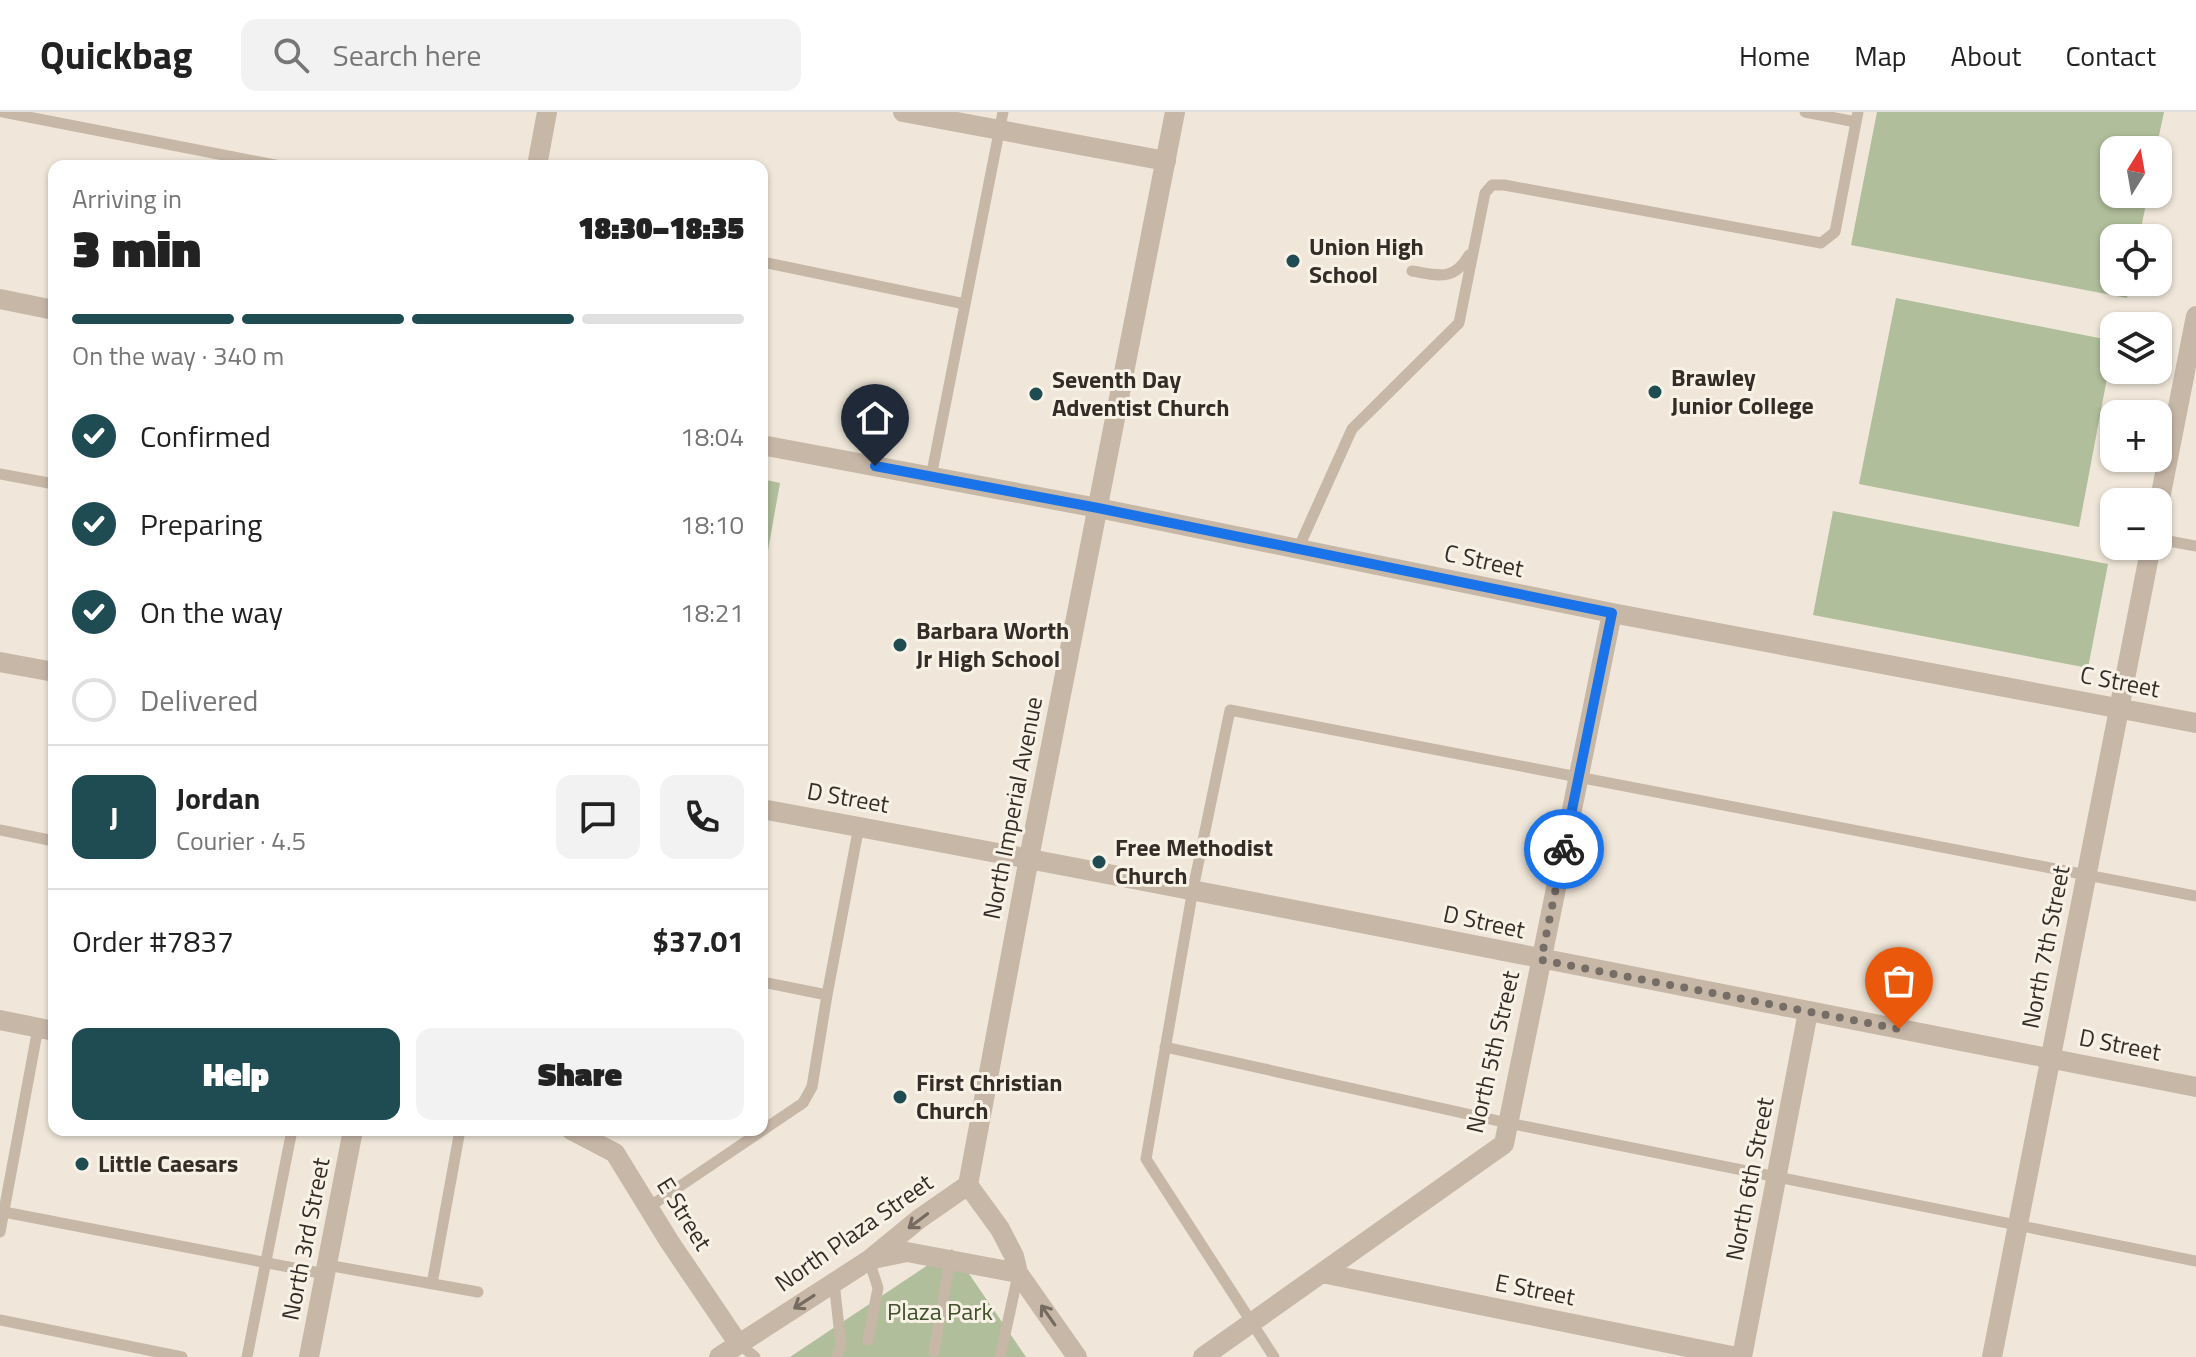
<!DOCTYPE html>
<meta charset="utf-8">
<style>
body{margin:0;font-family:"Titillium Web",sans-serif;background:#f2f2f2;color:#222;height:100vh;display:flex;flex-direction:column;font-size:30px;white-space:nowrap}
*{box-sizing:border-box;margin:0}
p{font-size:26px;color:#767676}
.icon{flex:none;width:44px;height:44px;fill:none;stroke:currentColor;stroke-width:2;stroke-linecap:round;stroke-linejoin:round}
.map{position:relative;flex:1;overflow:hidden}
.panel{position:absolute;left:48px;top:48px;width:720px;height:976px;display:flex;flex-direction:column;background:#fff;border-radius:16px;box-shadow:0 2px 6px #0004}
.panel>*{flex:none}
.needle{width:52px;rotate:11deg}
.buttons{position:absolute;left:2100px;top:24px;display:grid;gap:16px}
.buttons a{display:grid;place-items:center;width:72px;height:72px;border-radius:16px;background:#fff;box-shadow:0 2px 6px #0004;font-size:40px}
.pin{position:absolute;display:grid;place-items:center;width:68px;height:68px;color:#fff;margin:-82px -34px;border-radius:50% 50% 50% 0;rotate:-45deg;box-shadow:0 0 8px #0007}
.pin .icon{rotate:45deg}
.courier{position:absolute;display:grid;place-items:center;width:80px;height:80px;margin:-40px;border:6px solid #1a73e8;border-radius:50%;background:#fff;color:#222;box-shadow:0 2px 10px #0007}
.summary em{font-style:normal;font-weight:800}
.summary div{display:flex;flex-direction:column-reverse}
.summary{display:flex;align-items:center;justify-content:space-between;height:136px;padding:0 24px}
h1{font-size:52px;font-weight:800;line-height:60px}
.bar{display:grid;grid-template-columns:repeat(4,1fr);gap:12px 8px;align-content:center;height:96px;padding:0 24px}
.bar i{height:10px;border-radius:6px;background:#e0e0e0}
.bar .current{background:#1f4c53}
.bar p{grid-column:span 4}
.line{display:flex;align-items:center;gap:20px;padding:0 24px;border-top:2px solid #e0e0e0}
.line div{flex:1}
.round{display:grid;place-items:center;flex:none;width:84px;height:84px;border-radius:16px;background:#f2f2f2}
ol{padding:0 24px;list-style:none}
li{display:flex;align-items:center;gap:24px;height:88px}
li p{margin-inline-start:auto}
li .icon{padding:8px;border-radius:50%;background:#1f4c53;color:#fff;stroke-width:4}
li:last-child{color:#767676}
li i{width:44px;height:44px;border:4px solid #e0e0e0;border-radius:50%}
.action{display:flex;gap:16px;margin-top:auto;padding:16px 24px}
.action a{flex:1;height:92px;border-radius:16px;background:#1f4c53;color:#fff;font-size:32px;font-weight:800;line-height:92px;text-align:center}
.action a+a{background:#f2f2f2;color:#222}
header{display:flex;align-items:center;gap:48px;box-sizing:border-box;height:112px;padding:0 40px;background:#fff;border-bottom:2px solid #e0e0e0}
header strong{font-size:38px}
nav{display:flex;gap:44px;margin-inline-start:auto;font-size:28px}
.search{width:560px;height:72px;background:#f2f2f2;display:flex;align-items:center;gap:20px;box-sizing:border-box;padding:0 28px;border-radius:16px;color:#767676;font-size:30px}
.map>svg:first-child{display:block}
.green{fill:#b0be9b}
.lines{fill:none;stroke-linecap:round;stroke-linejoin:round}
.service{stroke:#c7b7a7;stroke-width:11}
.minor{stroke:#c7b7a7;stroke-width:20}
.tertiary{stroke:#c7b7a7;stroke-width:20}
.oneway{stroke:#766b61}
.done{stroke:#766d66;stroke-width:8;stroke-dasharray:0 14.4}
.route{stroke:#1a73e8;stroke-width:10}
.poi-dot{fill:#1f4c53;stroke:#f8f1e6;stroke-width:3}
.labels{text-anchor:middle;stroke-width:6;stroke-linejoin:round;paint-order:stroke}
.poi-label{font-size:24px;font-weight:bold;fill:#342c27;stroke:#f8f1e6;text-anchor:start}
.street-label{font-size:24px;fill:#342c27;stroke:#f8f1e6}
.park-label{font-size:24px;fill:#41512c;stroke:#f8f1e6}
</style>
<header>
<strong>Quickbag</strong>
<div class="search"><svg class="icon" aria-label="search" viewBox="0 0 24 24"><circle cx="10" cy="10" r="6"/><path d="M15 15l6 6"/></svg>Search here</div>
<nav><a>Home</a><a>Map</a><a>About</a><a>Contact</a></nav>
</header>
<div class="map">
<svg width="2196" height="1245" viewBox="0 0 2196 1245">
<rect width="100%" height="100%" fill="#f0e7da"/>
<path class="green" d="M1877,0H2164L2156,38H2114V82H2148L2139,126H2114V170H2130L2127,186L1851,133Z
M1896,186L2114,229L2079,415L1859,372Z
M762,367L780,371L762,472Z
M1833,399L2108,452L2088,556L1813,503Z
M952,1137L1026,1245H790Z"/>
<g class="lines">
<path class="service" d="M3,0L280,54
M1805,0L1856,10
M762,150L965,192
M1412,159C1437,163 1454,170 1469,143
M0,362L54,372
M931,365L1003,0
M2158,427L2196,434
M1298,437L1352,317L1459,211L1485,81L1492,73H1504L1821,131L1835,120L1858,0
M0,718L54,729
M762,870L827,883L859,714
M1165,935L1508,1011L2196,1149
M649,1095L803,991L812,975L827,883
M4,1100L325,1162
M0,1120L38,916
M327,1153L478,1180
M834,1170L841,1233L837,1245
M432,1172L460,1018
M0,1208L182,1245
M868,1228L878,1176L869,1148
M738,1231L755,1245
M934,1240L950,1148
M247,1245L292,1018
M1000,1245L1018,1163
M1274,1245L1146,1047L1193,777L1230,598L2196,784"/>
<path class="minor" d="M903,0L1166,49
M537,54L547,0
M0,187L54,198
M762,333L1098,396L1612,501L2196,611
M2158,397L2196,204
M0,550L54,560
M762,697C1241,785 1718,882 2196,975
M0,908L54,919
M571,1018L615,1041L669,1129L738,1231
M1322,1161L1737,1245
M309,1245L353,1018
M1203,1245L1504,1032L1612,501
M1742,1245L1808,900
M1992,1245L2151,434"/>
<path class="tertiary" d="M968,1073L1029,746L1175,0
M968,1073L1000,1117L1014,1144L1018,1161L1077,1245
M873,1147L907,1140L1018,1161
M719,1245L869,1148L919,1107L968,1073"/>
</g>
<defs><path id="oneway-shaft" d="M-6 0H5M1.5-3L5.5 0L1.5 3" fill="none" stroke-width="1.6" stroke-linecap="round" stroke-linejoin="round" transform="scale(2)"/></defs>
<g class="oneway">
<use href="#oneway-shaft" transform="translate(918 1109) rotate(143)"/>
<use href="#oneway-shaft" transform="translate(804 1190) rotate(147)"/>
<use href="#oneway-shaft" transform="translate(1048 1203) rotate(-125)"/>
</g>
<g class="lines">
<path class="done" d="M1564,737L1541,848L1899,917"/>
<path class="route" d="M875,354L1098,396L1612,501L1564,737"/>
</g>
<g class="poi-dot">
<circle cx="1293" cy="149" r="8"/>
<circle cx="1655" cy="280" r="8"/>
<circle cx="1036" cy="282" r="8"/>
<circle cx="900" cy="533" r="8"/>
<circle cx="1099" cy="750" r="8"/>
<circle cx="900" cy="985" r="8"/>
<circle cx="82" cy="1052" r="8"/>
</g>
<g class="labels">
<g class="poi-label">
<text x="1309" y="143">Union High<tspan x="1309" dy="28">School</tspan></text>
<text x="1671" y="274">Brawley<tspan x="1671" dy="28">Junior College</tspan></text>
<text x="1052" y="276">Seventh Day<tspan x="1052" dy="28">Adventist Church</tspan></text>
<text x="916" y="527">Barbara Worth<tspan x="916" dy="28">Jr High School</tspan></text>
<text x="1115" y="744">Free Methodist<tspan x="1115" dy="28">Church</tspan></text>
<text x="916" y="979">First Christian<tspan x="916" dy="28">Church</tspan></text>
<text x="98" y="1060">Little Caesars</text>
</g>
<g class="street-label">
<text transform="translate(1484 449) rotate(12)" y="8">C Street</text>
<text transform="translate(2120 570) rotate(11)" y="8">C Street</text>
<text transform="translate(848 686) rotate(10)" y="8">D Street</text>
<text transform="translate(1013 696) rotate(-79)" y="8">North Imperial Avenue</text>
<text transform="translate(1484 810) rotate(12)" y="8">D Street</text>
<text transform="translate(2046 835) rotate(-79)" y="8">North 7th Street</text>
<text transform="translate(2120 933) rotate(11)" y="8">D Street</text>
<text transform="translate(1493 940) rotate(-77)" y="8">North 5th Street</text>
<text transform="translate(1750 1067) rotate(-79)" y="8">North 6th Street</text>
<text transform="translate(684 1102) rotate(58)" y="8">E Street</text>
<text transform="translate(854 1121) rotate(-35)" y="8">North Plaza Street</text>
<text transform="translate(306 1127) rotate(-79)" y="8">North 3rd Street</text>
<text transform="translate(1535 1178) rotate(11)" y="8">E Street</text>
</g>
<g class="park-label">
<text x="940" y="1208">Plaza Park</text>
</g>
</g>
</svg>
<div class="buttons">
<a><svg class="needle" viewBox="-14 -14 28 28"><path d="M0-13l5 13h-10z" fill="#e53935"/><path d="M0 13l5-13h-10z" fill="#767676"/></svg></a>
<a><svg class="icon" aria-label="locate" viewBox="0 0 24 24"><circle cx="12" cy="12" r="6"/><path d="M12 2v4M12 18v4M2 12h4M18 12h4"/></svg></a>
<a><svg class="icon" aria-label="layers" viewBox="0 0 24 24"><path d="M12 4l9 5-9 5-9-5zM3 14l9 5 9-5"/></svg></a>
<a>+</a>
<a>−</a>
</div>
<div class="pin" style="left:1899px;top:917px;background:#ea580c"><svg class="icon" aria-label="bag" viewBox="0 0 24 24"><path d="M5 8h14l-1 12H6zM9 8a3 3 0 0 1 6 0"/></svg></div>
<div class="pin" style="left:875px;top:354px;background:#1f2937"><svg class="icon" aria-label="home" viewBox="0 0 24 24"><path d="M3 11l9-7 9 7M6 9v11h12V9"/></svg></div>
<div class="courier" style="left:1564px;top:737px"><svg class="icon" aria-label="bike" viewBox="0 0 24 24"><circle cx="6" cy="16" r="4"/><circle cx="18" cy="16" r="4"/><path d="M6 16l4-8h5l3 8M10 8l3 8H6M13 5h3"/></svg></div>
<section class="panel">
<div class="summary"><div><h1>3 min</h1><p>Arriving in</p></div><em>18:30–18:35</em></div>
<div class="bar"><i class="current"></i><i class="current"></i><i class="current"></i><i></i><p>On the way · 340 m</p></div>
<ol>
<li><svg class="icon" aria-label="check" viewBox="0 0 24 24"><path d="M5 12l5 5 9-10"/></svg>Confirmed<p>18:04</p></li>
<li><svg class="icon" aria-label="check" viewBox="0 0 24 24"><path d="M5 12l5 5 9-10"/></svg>Preparing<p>18:10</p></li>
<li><svg class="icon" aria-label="check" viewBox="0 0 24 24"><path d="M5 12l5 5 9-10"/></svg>On the way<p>18:21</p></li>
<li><i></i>Delivered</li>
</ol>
<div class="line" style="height:144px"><b class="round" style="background:#1f4c53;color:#fff">J</b><div><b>Jordan</b><p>Courier · 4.5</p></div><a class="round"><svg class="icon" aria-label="chat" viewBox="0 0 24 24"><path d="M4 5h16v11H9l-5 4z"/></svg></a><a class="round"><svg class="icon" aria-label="phone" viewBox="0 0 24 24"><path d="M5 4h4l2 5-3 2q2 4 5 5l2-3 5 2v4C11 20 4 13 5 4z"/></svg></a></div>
<div class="line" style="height:104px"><div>Order #7837</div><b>$37.01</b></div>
<div class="action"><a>Help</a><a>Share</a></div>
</section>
</div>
